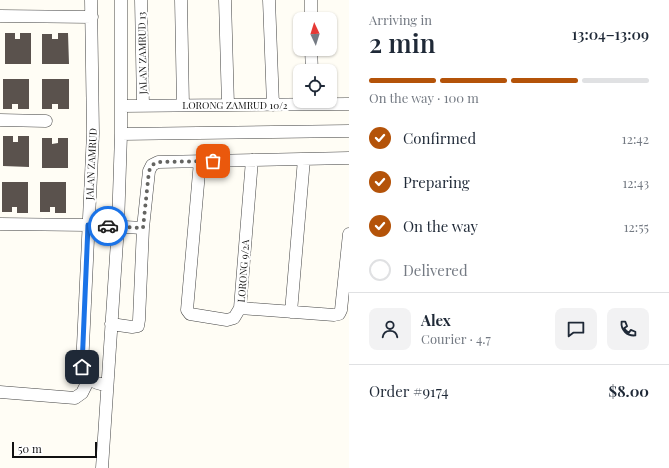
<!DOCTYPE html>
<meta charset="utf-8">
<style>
body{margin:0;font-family:"Playfair Display",serif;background:#f2f2f3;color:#1f2937;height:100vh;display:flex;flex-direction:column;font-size:15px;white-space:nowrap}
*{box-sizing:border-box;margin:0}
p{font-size:13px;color:#747a83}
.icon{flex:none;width:22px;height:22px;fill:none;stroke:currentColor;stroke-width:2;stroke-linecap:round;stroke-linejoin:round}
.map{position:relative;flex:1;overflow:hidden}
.drawer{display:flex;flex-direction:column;background:#fff;width:320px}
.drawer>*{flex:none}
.needle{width:26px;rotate:356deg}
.controls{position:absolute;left:293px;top:12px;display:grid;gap:8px}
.controls a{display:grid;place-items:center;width:44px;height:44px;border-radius:8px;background:#fff;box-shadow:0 1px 3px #0004;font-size:20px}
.scale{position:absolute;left:12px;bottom:10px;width:85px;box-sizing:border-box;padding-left:4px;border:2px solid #111;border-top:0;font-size:11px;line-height:14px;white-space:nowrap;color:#111;-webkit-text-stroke:3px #fff;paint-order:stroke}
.pin{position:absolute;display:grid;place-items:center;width:34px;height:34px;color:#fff;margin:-17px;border-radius:8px;box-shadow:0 2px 6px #0006}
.courier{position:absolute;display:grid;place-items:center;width:40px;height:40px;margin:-20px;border:3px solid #1a73e8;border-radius:50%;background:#fff;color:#222;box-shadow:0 1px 5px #0007}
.overview em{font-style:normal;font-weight:600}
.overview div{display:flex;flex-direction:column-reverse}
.overview{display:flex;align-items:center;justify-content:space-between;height:68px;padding:0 20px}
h1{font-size:26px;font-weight:600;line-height:30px}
.bar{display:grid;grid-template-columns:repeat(4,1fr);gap:6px 4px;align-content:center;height:48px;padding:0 20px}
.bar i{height:5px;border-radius:3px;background:#e0e1e3}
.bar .current{background:#b45309}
.bar p{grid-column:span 4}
.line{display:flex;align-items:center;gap:10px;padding:0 20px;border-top:1px solid #e0e1e3}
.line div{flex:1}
.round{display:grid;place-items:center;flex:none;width:42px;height:42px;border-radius:8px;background:#f2f2f3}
ol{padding:0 20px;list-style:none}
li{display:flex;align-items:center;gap:12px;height:44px}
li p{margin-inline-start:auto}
li .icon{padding:4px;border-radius:50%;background:#b45309;color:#fff;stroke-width:4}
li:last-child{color:#747a83}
li i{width:22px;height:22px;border:2px solid #e0e1e3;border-radius:50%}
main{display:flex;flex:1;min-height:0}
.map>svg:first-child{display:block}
.building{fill:#5a524d}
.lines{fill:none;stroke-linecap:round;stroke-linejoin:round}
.minor-casing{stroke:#444;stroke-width:13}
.minor{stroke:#fff;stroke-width:12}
.done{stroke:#646461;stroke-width:4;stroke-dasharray:0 7.2}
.route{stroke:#1a73e8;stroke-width:5}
.labels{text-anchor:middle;stroke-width:4;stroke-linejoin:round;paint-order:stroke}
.street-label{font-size:10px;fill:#111;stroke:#fff}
</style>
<main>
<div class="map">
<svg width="349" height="468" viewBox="0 0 349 468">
<rect width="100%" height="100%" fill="#fffdf5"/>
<path class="building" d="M5,33H15V39H20V33H31V64H5Z
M58,33H68L69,64H42V34H52V39H58Z
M3,79H29V109H18V104H12V109H3Z
M42,79H69V109H58V104H52V109H42Z
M3,136H13V142H18V136H29V167L3,166Z
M42,138H52V144L58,143V138H68V168H42Z
M2,182H28V213H17V207H12V212H2Z
M40,182H66V213H55V207H50V212H40Z"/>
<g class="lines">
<g class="minor-casing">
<path id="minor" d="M91,0L93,133L82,367C86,379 94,384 107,385
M141,0L143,106
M181,0L183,105
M225,0L228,105
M269,0L273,105
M311,0V19
M0,16L92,17
M311,49L312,71
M121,106L349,104
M0,120L46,121
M121,134L349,131
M200,161L187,310L190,314L227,320L234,318L240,308L252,160
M0,224L88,225L143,228
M240,308L334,315L339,314L341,310L349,234
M291,312L304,159
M111,324L132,327L138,326L139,320L143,228L149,171L152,165L158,162L349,158
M0,392L75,398L82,393L89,379
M102,468L118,226L121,134V0"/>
</g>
<use href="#minor" class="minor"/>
</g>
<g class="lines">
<path class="done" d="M108,226L143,228L149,171L152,165L158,162L213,161"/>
<path class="route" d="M82,367L88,225L108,226"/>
</g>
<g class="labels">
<g class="street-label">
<text transform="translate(142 53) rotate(-91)" y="4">JALAN ZAMRUD 13</text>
<text x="235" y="109">LORONG ZAMRUD 10/2</text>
<text transform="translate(91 164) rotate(-87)" y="4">JALAN ZAMRUD</text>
<text transform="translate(243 271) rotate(-86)" y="4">LORONG 9/2A</text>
</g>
</g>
</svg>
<div class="controls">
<a><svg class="needle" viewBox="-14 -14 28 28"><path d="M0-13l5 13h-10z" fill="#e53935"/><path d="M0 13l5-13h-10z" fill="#747a83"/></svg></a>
<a><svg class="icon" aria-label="locate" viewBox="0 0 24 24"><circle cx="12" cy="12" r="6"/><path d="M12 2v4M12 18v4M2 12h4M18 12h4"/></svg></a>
</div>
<div class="scale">50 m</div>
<div class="pin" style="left:213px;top:161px;background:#ea580c"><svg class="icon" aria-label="bag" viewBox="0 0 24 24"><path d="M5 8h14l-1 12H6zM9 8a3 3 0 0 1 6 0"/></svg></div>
<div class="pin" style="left:82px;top:367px;background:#1f2937"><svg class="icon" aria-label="home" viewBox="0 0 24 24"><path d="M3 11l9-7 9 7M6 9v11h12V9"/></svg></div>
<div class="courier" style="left:108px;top:226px"><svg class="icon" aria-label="car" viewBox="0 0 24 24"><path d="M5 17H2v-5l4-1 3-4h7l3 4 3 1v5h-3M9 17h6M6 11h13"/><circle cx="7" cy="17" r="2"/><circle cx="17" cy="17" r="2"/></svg></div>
</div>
<section class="drawer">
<div class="overview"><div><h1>2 min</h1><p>Arriving in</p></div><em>13:04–13:09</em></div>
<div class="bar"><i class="current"></i><i class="current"></i><i class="current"></i><i></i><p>On the way · 100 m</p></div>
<ol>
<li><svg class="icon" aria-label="check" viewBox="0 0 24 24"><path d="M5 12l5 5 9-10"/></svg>Confirmed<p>12:42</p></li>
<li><svg class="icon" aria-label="check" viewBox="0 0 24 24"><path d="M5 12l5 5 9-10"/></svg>Preparing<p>12:43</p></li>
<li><svg class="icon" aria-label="check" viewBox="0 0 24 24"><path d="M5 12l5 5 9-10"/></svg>On the way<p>12:55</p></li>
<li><i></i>Delivered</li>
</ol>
<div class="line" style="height:72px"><a class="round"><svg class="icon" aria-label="person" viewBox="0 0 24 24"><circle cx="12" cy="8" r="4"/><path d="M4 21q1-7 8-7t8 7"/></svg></a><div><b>Alex</b><p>Courier · 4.7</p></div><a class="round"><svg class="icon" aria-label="chat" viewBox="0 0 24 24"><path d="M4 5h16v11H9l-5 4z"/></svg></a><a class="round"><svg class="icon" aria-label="phone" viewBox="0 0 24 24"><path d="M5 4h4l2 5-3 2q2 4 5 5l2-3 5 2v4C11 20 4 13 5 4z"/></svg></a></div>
<div class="line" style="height:52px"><div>Order #9174</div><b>$8.00</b></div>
</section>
</main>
